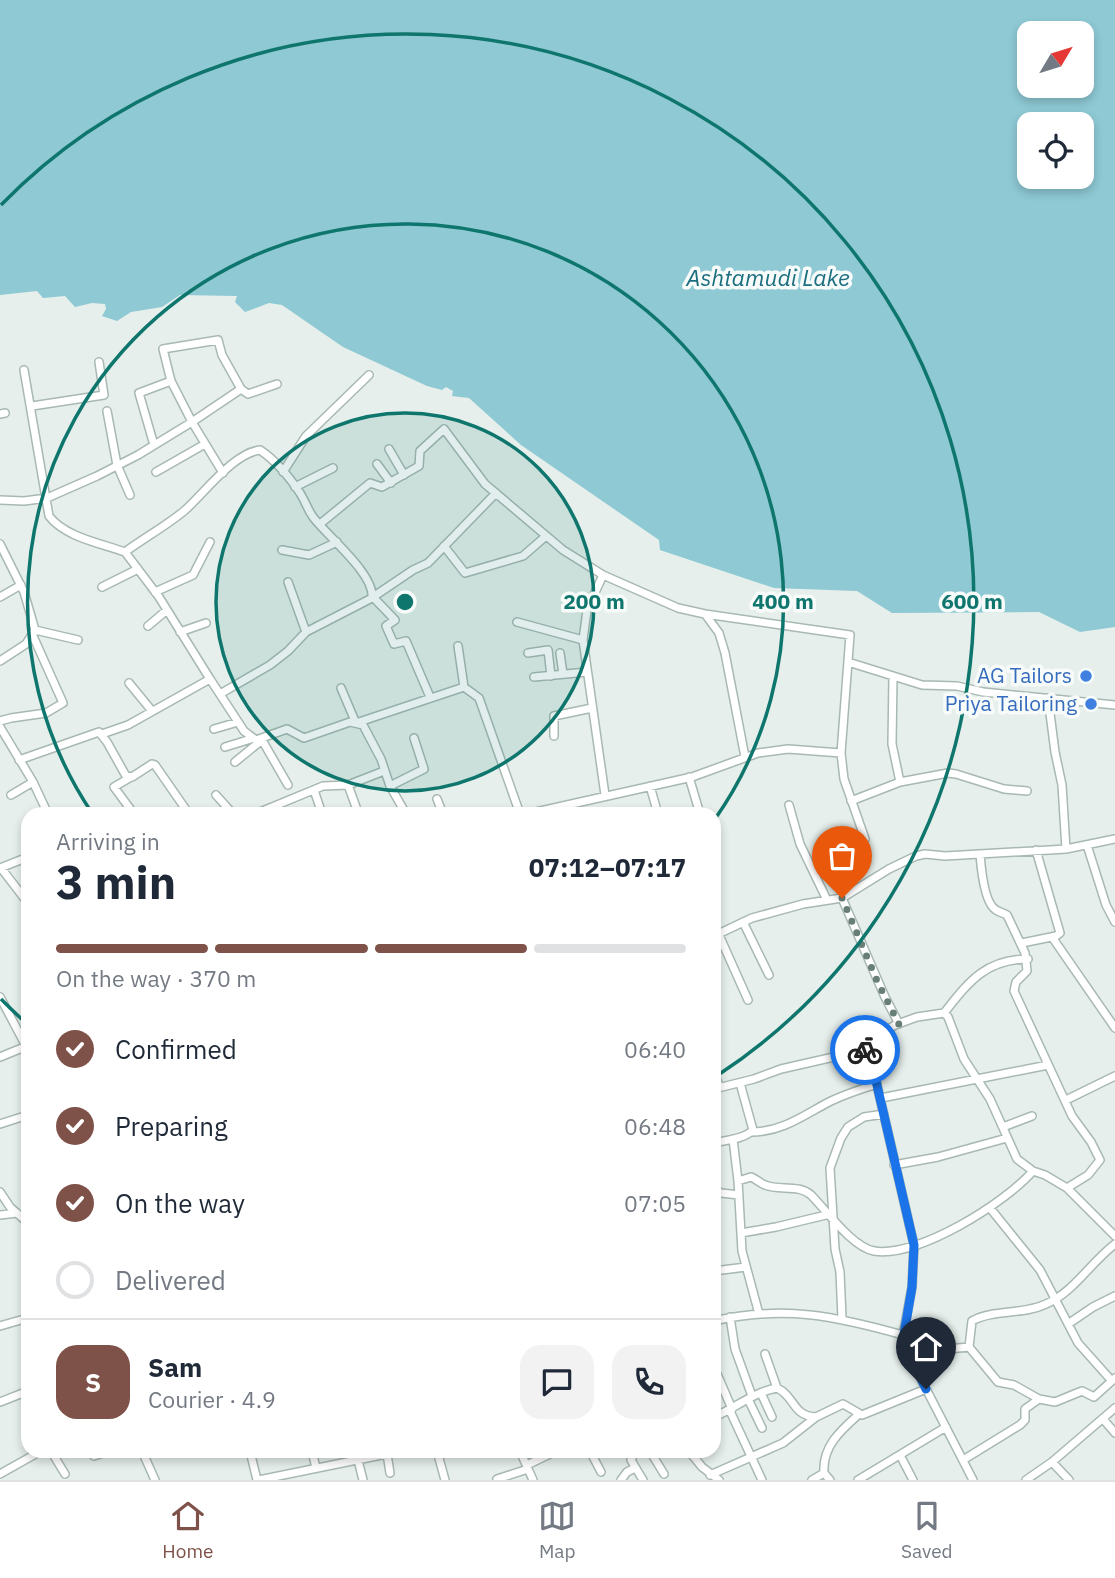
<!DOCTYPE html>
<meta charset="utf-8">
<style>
body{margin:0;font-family:"IBM Plex Sans",sans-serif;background:#f2f2f3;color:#1f2937;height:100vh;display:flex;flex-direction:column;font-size:26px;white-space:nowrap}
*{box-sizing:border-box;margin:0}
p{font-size:23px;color:#747a83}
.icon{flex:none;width:38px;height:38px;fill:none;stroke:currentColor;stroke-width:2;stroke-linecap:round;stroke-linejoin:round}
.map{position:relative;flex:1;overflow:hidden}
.side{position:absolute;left:21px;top:807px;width:700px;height:651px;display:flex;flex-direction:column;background:#fff;border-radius:21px;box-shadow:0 4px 10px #0003}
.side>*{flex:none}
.needle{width:46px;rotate:52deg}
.tools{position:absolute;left:1017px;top:21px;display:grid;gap:14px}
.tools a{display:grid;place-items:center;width:77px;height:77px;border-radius:14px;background:#fff;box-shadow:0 4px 10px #0003;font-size:35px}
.pin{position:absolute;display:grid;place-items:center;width:60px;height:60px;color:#fff;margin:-72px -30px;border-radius:50% 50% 50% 0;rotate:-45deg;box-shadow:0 0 7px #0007}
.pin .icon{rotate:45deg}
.courier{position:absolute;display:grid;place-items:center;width:70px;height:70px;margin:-35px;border:5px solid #1a73e8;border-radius:50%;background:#fff;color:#222;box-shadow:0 2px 9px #0007}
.overview em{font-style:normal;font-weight:700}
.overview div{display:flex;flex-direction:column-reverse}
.overview{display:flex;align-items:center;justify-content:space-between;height:119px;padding:0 35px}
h1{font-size:46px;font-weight:700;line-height:52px}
.bar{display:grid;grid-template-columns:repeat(4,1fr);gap:10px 7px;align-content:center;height:84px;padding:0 35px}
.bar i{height:9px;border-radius:5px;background:#e0e1e3}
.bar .active{background:#7f5249}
.bar p{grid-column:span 4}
.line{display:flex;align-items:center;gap:18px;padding:0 35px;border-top:2px solid #e0e1e3}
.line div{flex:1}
.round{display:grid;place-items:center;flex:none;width:74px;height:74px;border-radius:21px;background:#f2f2f3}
ol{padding:0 35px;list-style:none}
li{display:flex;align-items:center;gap:21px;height:77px}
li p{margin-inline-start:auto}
li .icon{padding:7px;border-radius:50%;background:#7f5249;color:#fff;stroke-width:4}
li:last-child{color:#747a83}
li i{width:38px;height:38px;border:4px solid #e0e1e3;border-radius:50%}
.tab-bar{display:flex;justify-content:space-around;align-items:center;height:98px;border-top:2px solid #e0e1e3;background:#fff;font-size:19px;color:#747a83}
.tab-bar a{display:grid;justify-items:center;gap:4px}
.tab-bar .active{color:#7f5249}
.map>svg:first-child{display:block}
.water{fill:#8ec9d4;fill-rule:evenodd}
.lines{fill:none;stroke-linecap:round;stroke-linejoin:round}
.minor-casing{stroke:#a8b8b2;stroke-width:10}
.minor{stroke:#fff;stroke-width:7}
.done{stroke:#687f78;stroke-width:7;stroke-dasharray:0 12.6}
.route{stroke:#1a73e8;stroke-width:9}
.ring{fill:none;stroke:#0f766e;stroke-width:3.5}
.shop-dot{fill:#3f7fe0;stroke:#f7fbf9;stroke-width:2.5}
.labels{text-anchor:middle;stroke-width:7;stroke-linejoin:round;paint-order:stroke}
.shop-label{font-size:21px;fill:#366cbe;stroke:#f7fbf9;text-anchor:end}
.water-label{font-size:23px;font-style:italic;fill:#1c6f80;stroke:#f7fbf9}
.centre{fill:#0f766e;stroke:#f7fbf9;stroke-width:3.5}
.ring-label{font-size:21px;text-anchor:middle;font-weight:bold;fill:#0f766e;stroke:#f7fbf9;stroke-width:7;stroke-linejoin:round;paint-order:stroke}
</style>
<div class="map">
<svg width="1115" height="1480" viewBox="0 0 1115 1480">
<rect width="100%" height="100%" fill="#e6efeb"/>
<path class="water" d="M0,0H1115V627L1080,632L1039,612L892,613L857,591L774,588L660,550L659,540L521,445L469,398L452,396L453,391L446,387L442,390L427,386L343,347L282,305L269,303L245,312L235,302L237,296L180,295L162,307L131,312L117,321L102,316L106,309L105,304L92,303L75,307L65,296L43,298L37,291L0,295ZM1029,33H1082V86H1029ZM1029,124H1082V177H1029Z"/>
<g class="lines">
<g class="minor-casing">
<path id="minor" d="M24,370L49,516C65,537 100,543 125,552C144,538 166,526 184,511C203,495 233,453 260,450C275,460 290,478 300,493C305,501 308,510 313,517C327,536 375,574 372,598L306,632L288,651L270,665L220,694
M241,389L248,394L277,384
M32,406L104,395L99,362
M107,411L117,465L130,495
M0,414L5,413
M154,445L139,393L171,381
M389,449L404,475
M377,464L391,483
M156,472L205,444
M283,472L306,436L369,375
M295,487L333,468
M0,500L24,501L47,498L97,476L138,455L192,422L241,389L222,355L218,340L163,349L171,381L192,422L223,473
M320,524L370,483L382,487L419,466L420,451L444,429L485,484L563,550L603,575L678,608L705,614L719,633L725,653L745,757
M0,544L24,592L35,630L26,644L0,661
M444,546L465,573L523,556L546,536
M282,550L309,555L337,542
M125,552L159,597L210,679
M603,575L587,610L583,640L605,795
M288,582L306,632
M102,587L138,569
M155,592L193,575L210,542
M0,597L21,585
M517,622L583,640
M148,626L167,610
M35,630L78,640
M180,632L206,623
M458,646L464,687
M528,653L548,650L551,676
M560,653L563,674
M848,662L922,685L957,686L983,692L1115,705
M893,676L892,744L900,782
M534,677L587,672
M129,683L152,711
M341,688L355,721
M430,697L406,641L394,644L386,626L395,620L373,597L413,570L428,563L496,493
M1048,698L1055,752L1062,785L1066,849
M0,721L11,718L46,713L63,703L33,636
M359,722L464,687L479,698L520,814
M0,727L33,782L48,814
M214,729L238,722
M102,734L128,725L210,679L244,731L256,740L287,729L304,738L350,722L363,725L381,759L390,786L406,814
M554,736V716L592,708
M225,747L251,739
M841,753L844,779L865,839
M19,760L99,732L107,742L126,776L132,777L152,764L155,765L189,814
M235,762L262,740L288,785
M689,777L700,814
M348,785L356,807
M390,786L424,769L414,738
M650,786L658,814
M314,790L322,814
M11,795L33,782
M216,795L233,814
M437,799L443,814
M851,801L900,782L948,773L956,774L1004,789L1027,791
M789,805L800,844L827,900
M125,814L131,810L114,787L131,777
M255,814L323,786L348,785L384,771
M527,814L692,777L758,753L788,749L841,753L850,635L705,614
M1087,845L1106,905L1115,922
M980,854C981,867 984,903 996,910C999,912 1003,913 1007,915L1025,953L1027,971L1016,982L1014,991L1072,1116L1091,1142L1100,1160L1088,1175L1067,1188
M0,868L28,857
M1,868L28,903
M842,898L885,997L899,1024
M743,922L769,975
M719,935L748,1000
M714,936L752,918L803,904L842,898L889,869L916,856L925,854L945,856L1066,849L1115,839
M1052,937L1115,1028
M1022,943L1056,936L1060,933L1036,850
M0,997L26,1046
M944,1013C968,983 985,959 1028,959
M863,1046L873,1068L914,1245L912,1287L904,1330V1346L973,1480
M0,1057L27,1046
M714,1072L719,1086
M714,1089L754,1079L781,1069L847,1054L895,1025L917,1017L944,1013L948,1017L964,1059L990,1099L1017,1159L1033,1171L1045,1175L1067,1188L1115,1236
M881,1098L1048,1065
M1066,1100L1115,1076
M0,1124L28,1115
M1003,1127L1032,1116
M752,1132C782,1132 804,1115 829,1102C845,1094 861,1089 877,1084
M733,1139L738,1181L742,1251L759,1314
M714,1143C727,1140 744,1139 753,1130L740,1083
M894,1165L938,1157L1007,1138
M738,1181L751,1177C756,1179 760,1183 765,1185C779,1191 799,1184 811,1195C826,1210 852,1247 874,1251C918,1258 1005,1203 1033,1171
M714,1188L721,1193L739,1195
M0,1192L10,1207L28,1223
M990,1208L1040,1270L1078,1343L1111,1380
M0,1215L17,1213
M741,1233L776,1227L826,1215
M714,1271L746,1267
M730,1317L735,1349L752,1396
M842,1318L840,1272L835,1249L830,1168L841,1138L848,1127L864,1117L884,1114
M714,1321C785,1305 835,1316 903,1335
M1068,1324L1093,1307L1115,1296
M0,1326L28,1318
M969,1347L972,1321C994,1309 1023,1315 1046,1304C1074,1292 1091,1262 1115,1244
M907,1350L916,1352L969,1347L998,1382L1014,1385L1039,1399L1055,1402L1082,1391L1094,1397L1115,1378
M765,1354L777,1388
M714,1376L717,1374L732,1409
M761,1393L772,1417
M748,1399L762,1428
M0,1402L28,1391
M730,1411L762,1480
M714,1417C735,1408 754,1392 777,1388C795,1396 792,1416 816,1417L843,1404L862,1415L926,1389
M1103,1419L1115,1433
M51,1451L65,1474
M88,1451L94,1456L109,1451
M142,1451L155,1480
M250,1451L257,1480
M312,1451L316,1468
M437,1451L445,1480
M520,1451L533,1480
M590,1451L601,1472
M635,1451L631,1460L643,1480
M650,1451L664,1474
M689,1451L702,1467L719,1480
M387,1454L390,1473
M900,1455L913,1480
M358,1460L363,1480
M963,1460L1020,1425L1025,1420V1409L1039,1399
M1052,1462L1069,1480
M527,1465L556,1451
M0,1474L41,1451
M710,1475L783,1443L816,1417
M497,1479L528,1469
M259,1480L401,1451
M621,1480L627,1472L635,1468
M812,1480L824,1473
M830,1480L824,1473C822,1447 840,1431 858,1415
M858,1480L946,1427
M1026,1480L1052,1462L1115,1408"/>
</g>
<use href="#minor" class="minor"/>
</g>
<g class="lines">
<path class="done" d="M842,898L878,983L899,1024L880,1033L863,1046L865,1050"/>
<path class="route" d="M865,1050L873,1068L914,1245L912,1287L903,1340L926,1389"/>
</g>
<circle cx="405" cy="602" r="189" fill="#0f766e" fill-opacity=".12"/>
<g class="ring">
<circle cx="405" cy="602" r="189"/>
<path d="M92 813A378 378 0 1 1 715 819"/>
<path d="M26 1023A567 567 0 0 1 1 999M1 205A567 567 0 1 1 718 1075"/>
</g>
<g class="shop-dot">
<circle cx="1086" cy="676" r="7"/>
<circle cx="1091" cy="704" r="7"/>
</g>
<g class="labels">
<g class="shop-label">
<text x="1072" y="683">AG Tailors</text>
<text x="1077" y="711">Priya Tailoring</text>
</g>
<g class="water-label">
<text x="768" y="286">Ashtamudi Lake</text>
</g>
</g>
<circle cx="405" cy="602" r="10" class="centre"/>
<g class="ring-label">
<text x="594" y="609">200 m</text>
<text x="783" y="609">400 m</text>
<text x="972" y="609">600 m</text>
</g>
</svg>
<div class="tools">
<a><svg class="needle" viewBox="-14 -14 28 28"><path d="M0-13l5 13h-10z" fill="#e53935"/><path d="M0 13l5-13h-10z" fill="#747a83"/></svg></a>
<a><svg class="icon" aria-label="locate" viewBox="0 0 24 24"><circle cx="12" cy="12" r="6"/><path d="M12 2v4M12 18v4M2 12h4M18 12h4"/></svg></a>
</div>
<div class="pin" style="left:842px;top:898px;background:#ea580c"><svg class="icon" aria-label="bag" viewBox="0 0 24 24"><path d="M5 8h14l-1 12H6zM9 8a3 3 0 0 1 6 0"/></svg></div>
<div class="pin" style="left:926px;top:1389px;background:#1f2937"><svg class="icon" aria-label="home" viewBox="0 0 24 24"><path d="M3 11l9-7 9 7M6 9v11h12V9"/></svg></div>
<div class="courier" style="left:865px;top:1050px"><svg class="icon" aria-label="bike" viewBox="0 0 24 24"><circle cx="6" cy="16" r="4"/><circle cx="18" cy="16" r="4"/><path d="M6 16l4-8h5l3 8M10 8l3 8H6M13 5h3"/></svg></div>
<section class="side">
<div class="overview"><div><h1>3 min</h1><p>Arriving in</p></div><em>07:12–07:17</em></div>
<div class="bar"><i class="active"></i><i class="active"></i><i class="active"></i><i></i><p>On the way · 370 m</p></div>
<ol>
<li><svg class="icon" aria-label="check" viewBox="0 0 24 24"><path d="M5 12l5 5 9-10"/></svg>Confirmed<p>06:40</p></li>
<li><svg class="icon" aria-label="check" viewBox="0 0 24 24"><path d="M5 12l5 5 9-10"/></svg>Preparing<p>06:48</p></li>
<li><svg class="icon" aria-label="check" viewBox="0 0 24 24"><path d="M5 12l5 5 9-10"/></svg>On the way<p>07:05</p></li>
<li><i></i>Delivered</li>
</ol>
<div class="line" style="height:126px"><b class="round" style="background:#7f5249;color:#fff">S</b><div><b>Sam</b><p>Courier · 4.9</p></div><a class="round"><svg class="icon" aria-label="chat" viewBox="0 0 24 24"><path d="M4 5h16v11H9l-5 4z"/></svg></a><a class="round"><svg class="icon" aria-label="phone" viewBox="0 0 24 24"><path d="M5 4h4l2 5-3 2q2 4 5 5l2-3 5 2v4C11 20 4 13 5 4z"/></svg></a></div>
</section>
</div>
<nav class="tab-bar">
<a class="active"><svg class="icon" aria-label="home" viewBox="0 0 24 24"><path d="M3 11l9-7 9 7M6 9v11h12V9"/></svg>Home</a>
<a><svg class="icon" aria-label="map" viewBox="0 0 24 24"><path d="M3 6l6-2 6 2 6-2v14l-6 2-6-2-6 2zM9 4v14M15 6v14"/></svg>Map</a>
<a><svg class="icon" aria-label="saved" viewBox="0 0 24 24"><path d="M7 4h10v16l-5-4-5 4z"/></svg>Saved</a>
</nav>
